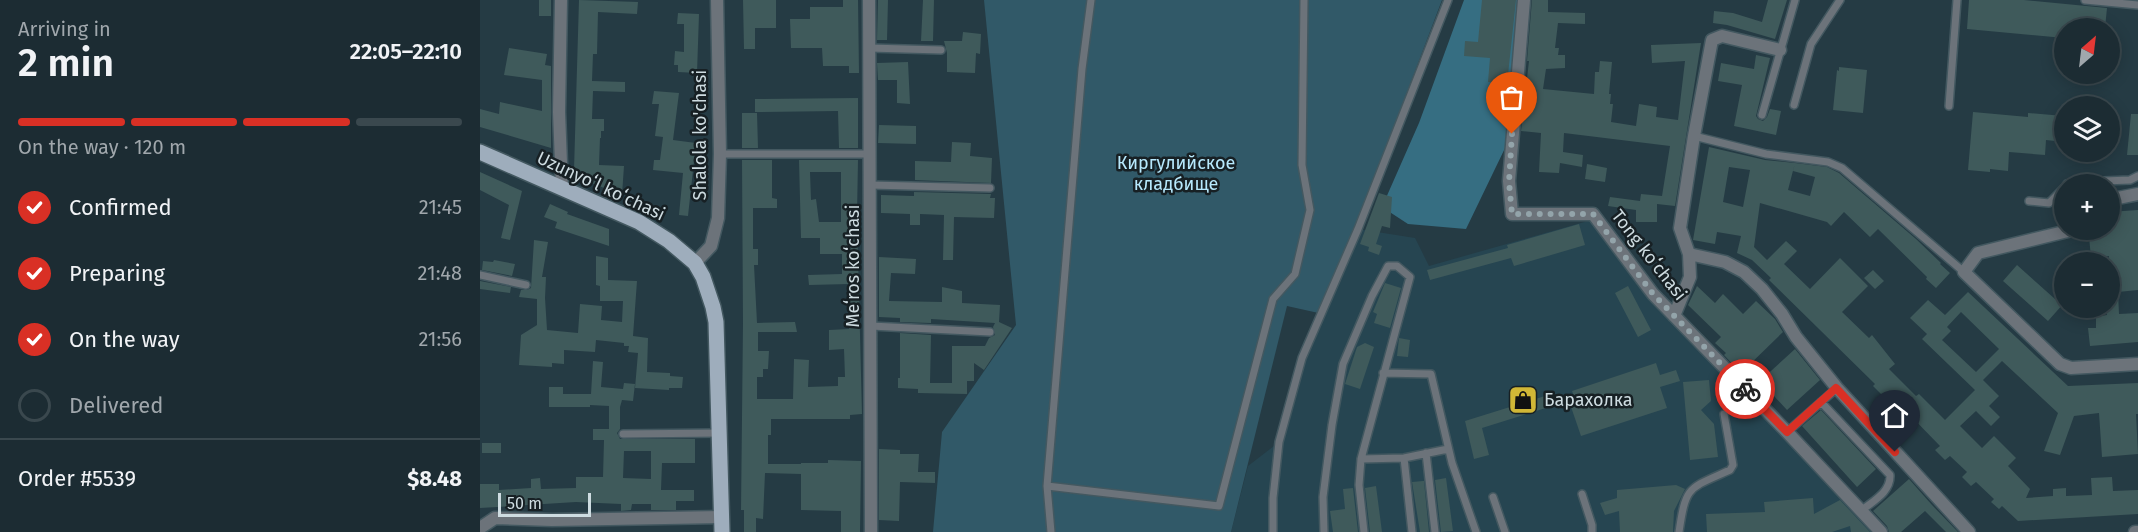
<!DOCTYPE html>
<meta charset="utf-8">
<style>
body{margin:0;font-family:"Fira Sans",sans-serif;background:#25343b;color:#f1f3f6;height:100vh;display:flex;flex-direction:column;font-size:22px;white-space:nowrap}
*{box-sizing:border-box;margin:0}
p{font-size:20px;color:#a0a7ac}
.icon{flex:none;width:33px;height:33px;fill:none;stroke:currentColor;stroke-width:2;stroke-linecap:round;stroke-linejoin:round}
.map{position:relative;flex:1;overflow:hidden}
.sheet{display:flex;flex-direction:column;background:#1c2c33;width:480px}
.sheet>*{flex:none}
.needle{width:39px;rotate:28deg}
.tools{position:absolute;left:1574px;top:18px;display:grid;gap:12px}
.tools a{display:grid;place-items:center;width:66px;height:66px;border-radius:50%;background:#1c2c33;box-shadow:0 3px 15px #0003,0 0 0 2px #3a484e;font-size:30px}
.scale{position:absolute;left:18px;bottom:15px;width:93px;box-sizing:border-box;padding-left:6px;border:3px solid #cedce1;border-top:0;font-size:16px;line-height:21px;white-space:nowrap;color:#cedce1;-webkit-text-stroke:4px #172024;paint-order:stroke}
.pin{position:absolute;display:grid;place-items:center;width:51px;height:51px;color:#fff;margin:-62px -26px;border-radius:50% 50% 50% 0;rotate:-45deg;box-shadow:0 0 6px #0007}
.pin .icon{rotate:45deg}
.courier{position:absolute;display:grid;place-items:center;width:60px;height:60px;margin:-30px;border:4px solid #d93025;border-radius:50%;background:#fff;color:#222;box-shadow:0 2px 8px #0007}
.head em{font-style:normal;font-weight:600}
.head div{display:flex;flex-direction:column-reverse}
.head{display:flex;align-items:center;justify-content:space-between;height:102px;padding:0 18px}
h1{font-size:39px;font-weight:600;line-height:45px}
.bar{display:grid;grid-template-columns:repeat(4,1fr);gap:9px 6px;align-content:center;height:72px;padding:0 18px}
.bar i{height:8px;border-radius:4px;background:#3a484e}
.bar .current{background:#d93025}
.bar p{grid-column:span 4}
.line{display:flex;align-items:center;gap:15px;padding:0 18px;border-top:2px solid #3a484e}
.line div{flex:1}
ol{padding:0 18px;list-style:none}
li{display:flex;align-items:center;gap:18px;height:66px}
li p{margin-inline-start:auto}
li .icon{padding:6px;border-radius:50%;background:#d93025;color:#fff;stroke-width:4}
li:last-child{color:#a0a7ac}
li i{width:33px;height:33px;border:3px solid #3a484e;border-radius:50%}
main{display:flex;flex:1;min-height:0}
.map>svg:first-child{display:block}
.built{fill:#264551}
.green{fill:#315968}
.forest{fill:#366e82}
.building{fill:#3f5a5b;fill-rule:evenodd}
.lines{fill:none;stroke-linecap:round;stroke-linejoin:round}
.service-casing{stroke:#435860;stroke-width:10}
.minor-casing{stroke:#435860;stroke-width:15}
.primary-casing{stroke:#435860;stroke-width:18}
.service{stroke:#6c737a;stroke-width:7}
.minor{stroke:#6c737a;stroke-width:12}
.primary{stroke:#9eadbc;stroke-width:15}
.done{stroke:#93a4aa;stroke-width:6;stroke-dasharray:0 10.8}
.route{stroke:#d93025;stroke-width:8}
.labels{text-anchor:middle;stroke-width:5;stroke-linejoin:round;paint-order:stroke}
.street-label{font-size:18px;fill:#cedce1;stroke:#172024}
.park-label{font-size:18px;fill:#b7e9fd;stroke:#172024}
.poi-label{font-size:18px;fill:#cedce1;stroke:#172024;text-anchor:start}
</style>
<main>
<section class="sheet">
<div class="head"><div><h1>2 min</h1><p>Arriving in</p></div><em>22:05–22:10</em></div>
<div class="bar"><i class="current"></i><i class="current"></i><i class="current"></i><i></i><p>On the way · 120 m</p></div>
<ol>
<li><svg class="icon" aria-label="check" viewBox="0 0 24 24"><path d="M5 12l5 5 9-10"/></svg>Confirmed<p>21:45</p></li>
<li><svg class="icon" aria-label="check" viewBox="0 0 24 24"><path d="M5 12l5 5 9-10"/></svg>Preparing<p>21:48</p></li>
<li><svg class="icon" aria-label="check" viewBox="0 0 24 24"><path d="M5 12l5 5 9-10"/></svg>On the way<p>21:56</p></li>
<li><i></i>Delivered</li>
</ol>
<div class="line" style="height:78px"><div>Order #5539</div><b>$8.48</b></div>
</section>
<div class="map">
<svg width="1658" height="532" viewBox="0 0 1658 532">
<rect width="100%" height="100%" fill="#253b44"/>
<path class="built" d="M1115,219L1181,298L1399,532H751L768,466L799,442L822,358L878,229L935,238L949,266Z"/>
<path class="green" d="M504,0H962L843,314L807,306L751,532H453L462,432L536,325Z"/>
<path class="forest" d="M984,0H1039L1027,144L986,229L928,224L902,207L939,123Z"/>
<path class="building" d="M59,0H71V16H59Z
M99,0L158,2L157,14L118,12L117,54H113L112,81L145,82V92L113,91L112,119H124V131H121V138H120L119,165L144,166L142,195L101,179L102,171L94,170Z
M263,0H296V28H275V49H264Z
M363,0H378L379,73H369V66H343L342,48H311L310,19H330V7H363Z
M398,0H408L407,40H397Z
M443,0H454L453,41H441Z
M1002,0H1036L1027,84L1008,82L1010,58L984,56L985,41L998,42Z
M1052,0H1068V12L1105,13V24L1078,23L1075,48H1079L1078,55H1085V68L1066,69L1063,89L1114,94L1115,72H1119L1120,61L1132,62L1129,94H1131L1130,104H1133L1131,122L1156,126L1159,104L1177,107L1176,117L1198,120L1205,61L1172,63L1171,45L1221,43L1195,206L1177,204V222H1156V210L1128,206L1130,197L1160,201L1161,194L1182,196L1190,146L1084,133L1083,152L1103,155L1102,167L1080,163L1079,173L1059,172L1061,133L1041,131L1049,61H1047Z
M1288,0H1307L1295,39L1247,25L1233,23L1234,11L1253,13L1282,22Z
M1489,0H1544L1627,8L1625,28H1584V38L1487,29Z
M198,13L219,14L217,73L198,72V65H194L195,51L204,52V24H197Z
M483,32L501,34L500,54L496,53L495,73L467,72V53L464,41H482Z
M29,48L67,54L65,65L71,66V148L0,127V109L19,114L20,102L62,111V80L24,75Z
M1276,55L1290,58L1276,116L1278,119L1283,121L1287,117L1290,109L1301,111L1296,135L1254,126L1262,85L1238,81L1241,63L1274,69Z
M428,62L430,104L417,103V80H398L397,63Z
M1359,67L1387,70L1383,113L1353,110L1357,70L1359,71Z
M174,91L199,93L193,140L216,143L208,216L199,215L203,173L173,170L174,160H180L183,137L175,136L179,104H172Z
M378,98V148H359L358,111L275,112V99Z
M1493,112L1548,117V113L1584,116V142L1566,140L1565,155L1529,152L1528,171L1510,169V172L1488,170Z
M262,113H277L278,148H262Z
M1651,114H1658V155H1647Z
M399,125L436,126V144L398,143Z
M472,142L491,143L490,156L512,158L511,183L435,180V161L471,162Z
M1229,147L1285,160L1315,163L1308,190L1330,196L1335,177L1313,171L1315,163L1347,167L1359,173L1436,239L1461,263L1460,264L1470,273L1456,288L1446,279L1447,277L1398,229L1390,237L1364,212L1351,226L1347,222L1280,203L1274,247L1287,260L1306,241L1317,251L1304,264L1330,289L1360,258L1388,286L1362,312L1389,338L1392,335L1415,364L1409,369L1436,396L1439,394L1465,420L1495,390L1442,339L1447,334L1430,318L1448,300L1465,315L1488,292L1588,386L1658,383V414H1656L1658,454L1622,457L1619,413L1594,416L1580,455L1564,451L1578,413L1522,361L1503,380L1519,396L1509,406L1520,417L1511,426L1496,411L1480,426L1502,448L1514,436L1536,458L1528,466L1550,489L1546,498L1573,496V489L1586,488V496L1612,495L1611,478L1632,477L1633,491L1658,490V514L1538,521L1522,506L1519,509L1511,502L1514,499L1496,482L1491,486L1482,477L1487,472L1470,456L1465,460L1455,450L1460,446L1424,409L1420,413L1393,386L1395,384L1289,280L1291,278L1272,260L1257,253L1261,236L1237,232L1235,244L1213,240ZM1249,167L1270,170L1263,207L1243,202ZM1481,312L1519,349L1496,372L1462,340L1471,331L1467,327Z
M262,160H292V198L297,199V208H273V249H278V265H274L277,323L315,322L317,332H278V351H289L288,369H283V377H277V399H313L314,359L329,360L328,387L358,386V377H365L364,349L349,350V330L369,329L370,313L369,284L329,285L328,275L362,274V254H340V238H321L319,160H378L377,215L382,414L370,415V419H291V435H288V464H321V463H348V460L381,461L380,532H361V511L321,510V474L285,473L283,519L276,518V532H264V510H261L263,323ZM330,172H361V222H339L336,199L331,200Z
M1107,164L1127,168L1125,182L1105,179Z
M0,172L42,191L30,240L21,238L29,205L0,190Z
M434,192L511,194L510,198H515L514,218L474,217L473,260H463L464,215L440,214V225H430V214L401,213V195L434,196Z
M899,193L912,197L910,228L902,226L896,244L902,246L899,255L888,251L889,247L880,244Z
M70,204L88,212L87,214L129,229V246L75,228L77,222L64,217Z
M1658,210V290L1638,292L1639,314L1658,313V342L1610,346L1608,328H1616V317L1627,315L1626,308H1629V256L1611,257L1609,237L1623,236L1622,230H1629V212Z
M1099,224L1105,245L1034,266L1031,258L950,280L947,270L1028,248L1027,245Z
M54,240L68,242L62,277H66L65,298L67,330L98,333L100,304L122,306L121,320L142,322L143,301H120V286L116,285V256L128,258V280L157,281L153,336L168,338L167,372L190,373V376L203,377L202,388H189V390L155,388L158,353L148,352L149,346H144V343L116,340L115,352L84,350V364L72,363V367L39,365L41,335L57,325V299L39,297L41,290H47L51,288Z
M399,257L436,259L435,274L411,273L409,301L462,302V287L482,291V303L520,305L519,322L532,328L504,370L494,363V381H487V394L438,393V389L418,388V378H420V333L451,335L450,383H472V346H505L509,338L515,335L513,327L515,323L451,319V323L420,322V318L399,317Z
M14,260L35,264L32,276L2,270L3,261L13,262Z
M1537,265L1575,299L1584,289V303L1568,321L1523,281Z
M1393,270L1404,281L1395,289L1384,278Z
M0,281L31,287L30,293L0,289Z
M905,283L921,288L910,328L894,323L897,314L893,312Z
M1148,286L1171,330L1158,337L1135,293Z
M1217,286L1235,303L1243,294L1263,314L1276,301L1295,319L1303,332L1264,370L1260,366L1257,369L1244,355L1246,353L1235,343L1241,337L1208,305Z
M919,338L930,340L928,357L917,356Z
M885,343L894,347L880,389L865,384L877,347Z
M1315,349L1340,380L1307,410L1280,381Z
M113,361L123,362L121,387L143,389L144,383L155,384L153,401L142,400L140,407V429L137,433L140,439H215V463H182L181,490H214V501H196V510H171V504H152L151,510L141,511V504L96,502L0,508V484H19V490L51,488V479L60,478L61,489L96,488V477H123L124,440H113V429H129V406L110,405V407H69V387H83V394H111ZM144,451H171V479L143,478Z
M1176,363L1180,375L1196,370L1200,381L1180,387L1187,408L1101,436L1090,404L1096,402L1092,391Z
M1229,380L1231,401L1221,410L1234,424L1238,457L1210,460L1203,382Z
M1065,396L1069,407L1002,428L1009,455L994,459L985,421Z
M1341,410L1396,469L1377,487L1322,426Z
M2,443H21V453H2Z
M399,449L420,450V454H439L438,472H455V483L420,482L419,521L399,520Z
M966,478L973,531L961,532L955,480Z
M1429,479L1452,505L1478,532H1466L1445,511L1421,532H1409L1407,526L1393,511Z
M943,481H944L949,532H940L932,482Z
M1196,485L1205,489L1194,511L1193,532H1140L1139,511L1125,515L1120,503L1137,498V490Z
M896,486L902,532H890L885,488Z
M873,488L878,532H853L850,511L865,509L863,489Z
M1333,498L1334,514L1360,500L1390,532H1371L1370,526L1352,532H1227L1226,514L1285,512L1284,502Z"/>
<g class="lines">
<g class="service-casing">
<path id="service" d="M1605,0L1658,5
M389,48L461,50
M1314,105L1331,44L1360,0
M1469,106L1477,0
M1282,115L1315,0
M1214,136L1286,154L1348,162L1362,168L1484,272
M240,154H390
M1587,184L1597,182L1650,180L1658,176
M390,185L510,188
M1549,201L1569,203L1584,188
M0,275L46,285
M391,326L510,332
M903,373L951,374L972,463L996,532
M1341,402L1410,475C1411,492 1393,501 1381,511
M1307,432L1357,388
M143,434L239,433
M946,453L955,532
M924,458L932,532
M881,459L924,458L968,449
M567,486L739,506L793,299L815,274L830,210L822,165L824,0
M1102,494L1112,525V532
M1013,497L1025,532
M571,532L567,486L602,69L611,0
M793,532V498L799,442L822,358L878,229L968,0
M844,532L843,497L852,425L863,364L892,296L908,266H917L930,277L881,459L879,485L884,532
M1199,532C1206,485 1208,489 1250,470L1253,465L1244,414"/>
</g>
<g class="minor-casing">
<path id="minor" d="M81,0L79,112L82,189
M389,0L391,532
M1044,0L1029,181L1032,214H1113L1173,294L1307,432L1401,532
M1300,50L1242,36L1232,40L1214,136L1200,228L1209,254L1245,262L1264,272L1282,289L1302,314L1316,337L1357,388L1489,532
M1629,204L1638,198L1658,194
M1592,230L1498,253L1484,272L1580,364L1591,368L1658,364
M215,263L231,246L238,218L240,154L237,0
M1194,316L1210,277L1209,254
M0,528L15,518L72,520L242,517
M1655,532H1658"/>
</g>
<g class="primary-casing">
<path id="primary" d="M0,152L159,222L189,241L215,263L223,277L233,307L236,322L242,532"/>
</g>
<use href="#service" class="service"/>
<use href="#minor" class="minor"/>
<use href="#primary" class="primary"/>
</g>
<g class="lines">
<path class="done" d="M1032,134L1029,182L1032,214H1113L1173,294L1265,389"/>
<path class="route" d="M1265,389L1307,432L1356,388L1415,452"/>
</g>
<defs>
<g id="shop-square" transform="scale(1.5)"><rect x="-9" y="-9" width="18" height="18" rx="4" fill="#d1b736" stroke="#172024"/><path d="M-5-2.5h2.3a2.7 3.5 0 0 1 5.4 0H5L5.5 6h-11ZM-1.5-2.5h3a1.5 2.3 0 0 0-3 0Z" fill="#111"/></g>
</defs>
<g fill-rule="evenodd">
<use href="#shop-square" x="1043" y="400"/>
</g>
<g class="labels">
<g class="street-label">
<text transform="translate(220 135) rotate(-90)" y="6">Shalola ko'chasi</text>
<text transform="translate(121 186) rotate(25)" y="6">Uzunyoʻl koʻchasi</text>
<text transform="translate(1169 255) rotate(52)" y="6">Tong koʻchasi</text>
<text transform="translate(373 266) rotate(-90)" y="6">Meʻros koʻchasi</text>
</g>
<g class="park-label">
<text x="696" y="169">Киргулийское<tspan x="696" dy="21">кладбище</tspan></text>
</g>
<g class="poi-label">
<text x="1064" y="406">Барахолка</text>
</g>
</g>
</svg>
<div class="tools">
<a><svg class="needle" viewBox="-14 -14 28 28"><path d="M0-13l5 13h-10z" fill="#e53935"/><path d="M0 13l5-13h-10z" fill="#a0a7ac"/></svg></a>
<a><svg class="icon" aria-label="layers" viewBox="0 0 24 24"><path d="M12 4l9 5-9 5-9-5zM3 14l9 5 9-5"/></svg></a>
<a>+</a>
<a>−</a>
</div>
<div class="scale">50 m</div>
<div class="pin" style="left:1032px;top:134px;background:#ea580c"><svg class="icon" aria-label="bag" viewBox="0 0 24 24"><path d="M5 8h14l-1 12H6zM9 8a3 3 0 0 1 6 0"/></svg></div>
<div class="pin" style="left:1415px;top:452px;background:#1f2937"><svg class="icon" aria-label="home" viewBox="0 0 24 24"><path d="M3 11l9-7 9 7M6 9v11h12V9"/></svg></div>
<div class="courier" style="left:1265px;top:389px"><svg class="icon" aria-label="bike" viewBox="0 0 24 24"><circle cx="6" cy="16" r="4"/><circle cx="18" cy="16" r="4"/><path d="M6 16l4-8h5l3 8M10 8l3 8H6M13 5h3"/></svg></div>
</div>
</main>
